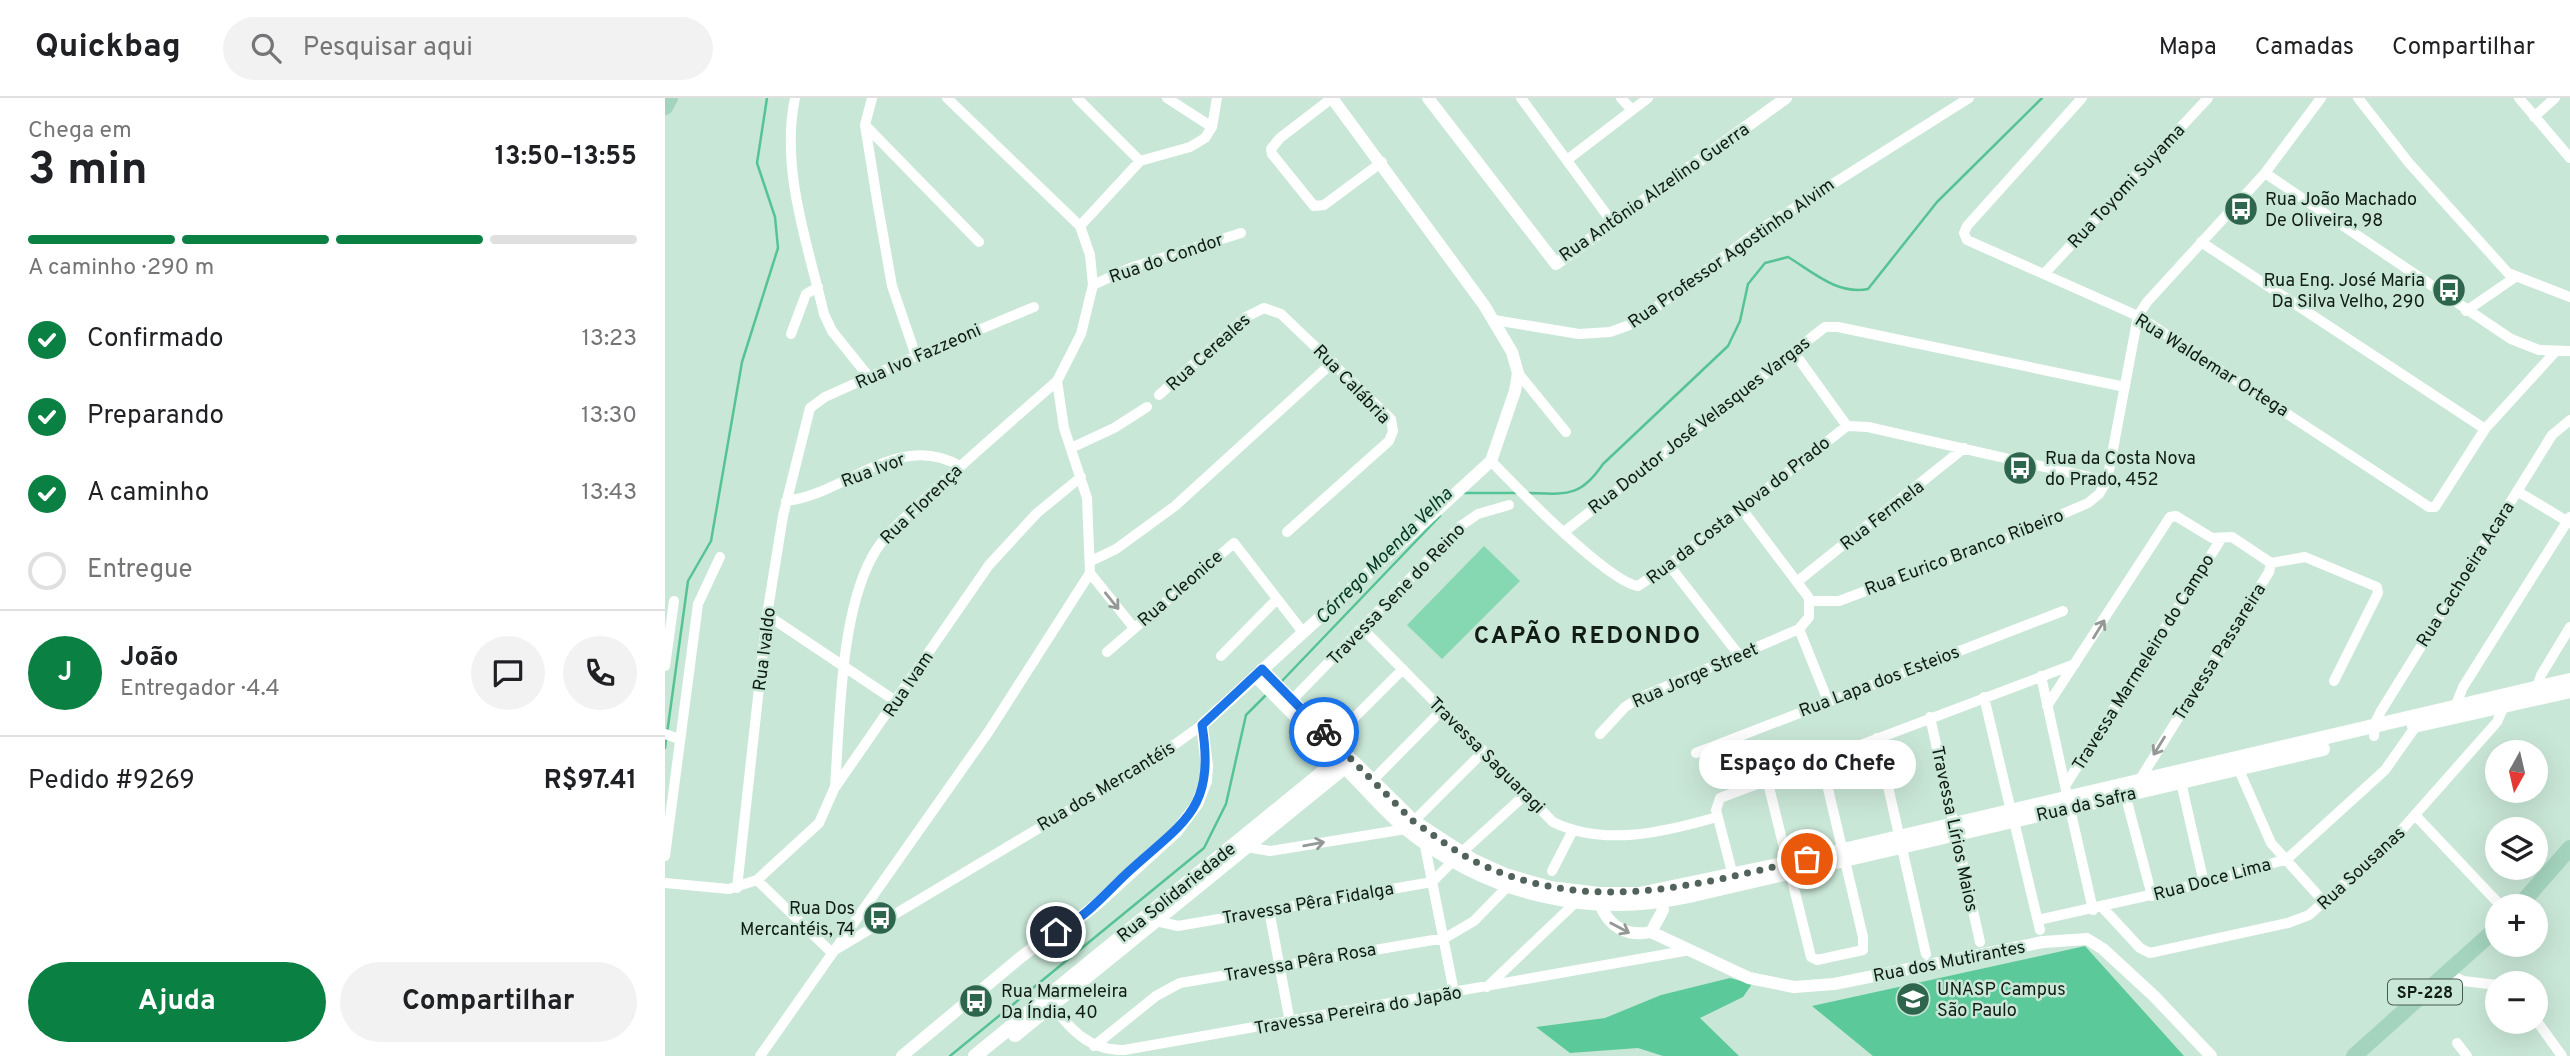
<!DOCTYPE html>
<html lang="pt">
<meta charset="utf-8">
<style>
body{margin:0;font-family:Overpass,sans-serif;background:#f2f2f2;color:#202124;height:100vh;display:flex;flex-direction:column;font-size:26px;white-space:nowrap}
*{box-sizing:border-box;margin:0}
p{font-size:23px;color:#757577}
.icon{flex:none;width:38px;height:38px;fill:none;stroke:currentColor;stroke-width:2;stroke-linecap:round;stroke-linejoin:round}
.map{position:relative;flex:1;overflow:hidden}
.details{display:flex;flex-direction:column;background:#fff;width:665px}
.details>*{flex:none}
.needle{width:46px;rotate:188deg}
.buttons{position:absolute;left:1820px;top:642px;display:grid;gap:14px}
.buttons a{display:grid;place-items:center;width:63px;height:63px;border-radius:50%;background:#fff;box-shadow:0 7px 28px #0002;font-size:35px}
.pin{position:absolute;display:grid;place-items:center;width:60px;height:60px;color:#fff;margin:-30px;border:4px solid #fff;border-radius:50%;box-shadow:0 2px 7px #0007}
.courier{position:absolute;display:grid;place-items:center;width:70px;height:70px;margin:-35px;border:5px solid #1a73e8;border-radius:50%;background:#fff;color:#222;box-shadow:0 2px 9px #0007}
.bubble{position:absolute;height:49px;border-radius:24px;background:#fff;box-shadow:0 7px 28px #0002;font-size:23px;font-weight:700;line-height:49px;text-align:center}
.overview em{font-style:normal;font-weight:700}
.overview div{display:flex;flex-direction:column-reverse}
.overview{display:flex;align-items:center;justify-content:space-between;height:119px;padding:0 28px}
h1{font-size:46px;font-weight:700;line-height:52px}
.bar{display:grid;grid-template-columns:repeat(4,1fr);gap:10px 7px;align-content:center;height:84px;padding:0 28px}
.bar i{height:9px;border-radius:5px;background:#e0e0e0}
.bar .active{background:#0b8043}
.bar p{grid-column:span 4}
.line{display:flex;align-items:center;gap:18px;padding:0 28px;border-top:2px solid #e0e0e0}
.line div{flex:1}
.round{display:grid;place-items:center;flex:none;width:74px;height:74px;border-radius:37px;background:#f2f2f2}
ol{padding:0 28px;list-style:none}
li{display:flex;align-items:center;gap:21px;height:77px}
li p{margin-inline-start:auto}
li .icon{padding:7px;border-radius:50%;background:#0b8043;color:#fff;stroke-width:4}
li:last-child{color:#757577}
li i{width:38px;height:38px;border:4px solid #e0e0e0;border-radius:50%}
.primary-button{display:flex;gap:14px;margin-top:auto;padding:14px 28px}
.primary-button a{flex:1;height:80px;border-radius:42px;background:#0b8043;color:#fff;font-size:28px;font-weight:700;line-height:80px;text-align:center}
.primary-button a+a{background:#f2f2f2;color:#202124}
header{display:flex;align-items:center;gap:42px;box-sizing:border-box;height:98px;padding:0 35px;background:#fff;border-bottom:2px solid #e0e0e0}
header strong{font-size:33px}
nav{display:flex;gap:38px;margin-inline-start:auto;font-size:24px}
.search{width:490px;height:63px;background:#f2f2f2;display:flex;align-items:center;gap:18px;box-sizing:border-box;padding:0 24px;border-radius:38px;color:#757577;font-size:26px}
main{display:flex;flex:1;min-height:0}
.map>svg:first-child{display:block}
.green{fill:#85d8b1}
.forest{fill:#5cc99a}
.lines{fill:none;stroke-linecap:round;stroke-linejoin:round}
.stream{stroke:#56c394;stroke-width:2.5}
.minor{stroke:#fff;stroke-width:10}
.tertiary{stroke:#fff;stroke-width:12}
.secondary{stroke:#fff;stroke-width:14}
.primary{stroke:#a4d4be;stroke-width:16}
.oneway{stroke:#949996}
.done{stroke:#51635a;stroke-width:7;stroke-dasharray:0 12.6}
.route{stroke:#1a73e8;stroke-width:9}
.labels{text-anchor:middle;stroke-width:5;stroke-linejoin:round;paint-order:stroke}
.shield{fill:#c9e7d7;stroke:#485950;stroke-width:2}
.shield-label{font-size:16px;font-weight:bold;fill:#111c16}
.street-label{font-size:18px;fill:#111c16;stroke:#c9e7d7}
.poi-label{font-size:18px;fill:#111c16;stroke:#c9e7d7;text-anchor:start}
.water-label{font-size:19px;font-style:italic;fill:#033523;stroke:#c9e7d7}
.district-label{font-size:24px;font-weight:bold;letter-spacing:2px;fill:#111c16;stroke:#c9e7d7}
</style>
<header>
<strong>Quickbag</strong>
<div class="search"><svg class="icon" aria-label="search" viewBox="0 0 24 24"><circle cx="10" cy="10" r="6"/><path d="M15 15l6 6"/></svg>Pesquisar aqui</div>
<nav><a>Mapa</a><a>Camadas</a><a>Compartilhar</a></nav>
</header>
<main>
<section class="details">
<div class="overview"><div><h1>3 min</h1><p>Chega em</p></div><em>13:50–13:55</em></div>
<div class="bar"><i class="active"></i><i class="active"></i><i class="active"></i><i></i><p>A caminho · 290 m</p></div>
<ol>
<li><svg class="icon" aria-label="check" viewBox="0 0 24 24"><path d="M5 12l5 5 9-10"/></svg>Confirmado<p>13:23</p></li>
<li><svg class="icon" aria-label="check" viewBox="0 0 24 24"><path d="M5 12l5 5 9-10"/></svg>Preparando<p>13:30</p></li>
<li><svg class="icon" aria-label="check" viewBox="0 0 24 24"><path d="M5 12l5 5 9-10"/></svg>A caminho<p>13:43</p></li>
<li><i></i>Entregue</li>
</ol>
<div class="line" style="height:126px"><b class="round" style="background:#0b8043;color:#fff">J</b><div><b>João</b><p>Entregador · 4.4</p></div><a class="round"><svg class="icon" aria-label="chat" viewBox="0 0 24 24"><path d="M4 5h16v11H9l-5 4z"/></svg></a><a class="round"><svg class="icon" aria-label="phone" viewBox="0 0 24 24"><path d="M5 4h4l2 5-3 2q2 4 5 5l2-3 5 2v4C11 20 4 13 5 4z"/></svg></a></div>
<div class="line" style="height:91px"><div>Pedido #9269</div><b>R$97.41</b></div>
<div class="primary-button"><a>Ajuda</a><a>Compartilhar</a></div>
</section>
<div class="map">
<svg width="1905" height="958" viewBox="0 0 1905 958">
<rect width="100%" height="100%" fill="#c9e7d7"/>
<path class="green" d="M819,448L855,483L777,561L742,527Z"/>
<path class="forest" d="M1420,848L1519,958H1208L1147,908Z
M1065,880L1087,886L1078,899L1035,920L1074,958H998L973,950L905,955L871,929L940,920L996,897Z"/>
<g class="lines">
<path class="stream" d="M797,395H853
M863,395C901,396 915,400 938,366L1063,248L1075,223L1083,186L1100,165L1123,159C1148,174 1172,197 1203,191L1272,104L1377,0
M615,585L775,418
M0,650L23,483L46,443L77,264L113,150L110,119L92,65L102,0
M285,958L539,750L561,706L581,617L602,596"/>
<path class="minor" d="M130,0C115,71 143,147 159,216L167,233L204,279
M207,0L200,27L213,108L227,188L251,258
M412,0L475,63
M502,0L547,29
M667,0L615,40L606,51L607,56L649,108L659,107L717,64
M856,0L947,124
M956,0L967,12
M1417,0L1302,128L1299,135L1302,142L1473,218L1764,409H1770L1820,331L1891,253
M1693,0L1744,65L1843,175L1905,199
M1854,0L1905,60
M1869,19L1890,0
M200,27L314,144
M902,62L983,0
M1600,75L1846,241L1874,252L1905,253
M415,128L475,63L525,49L540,40L547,29L552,0
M1536,144L1820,331
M1379,176L1543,0
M428,187L465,170L576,135
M1801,213L1849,180
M829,222L914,236L945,234L970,225L1096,131L1304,0
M126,236L141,196L153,189
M1128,253L1182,328
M853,275L901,334
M494,297L581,219L599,210L616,216L726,321L728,333L724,343L622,434
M406,350L449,330L482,309
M826,363C851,389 942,483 973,488L1004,467L1182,328L1203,329L1442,383
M1852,393L1905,425
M121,403C182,396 233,332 295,368
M1076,410L1144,500V519L1134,531L1163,603
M899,434L1160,229H1173L1460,289
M426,463L451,451L510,408L668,264
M1606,465L1640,459L1712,489L1713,495L1669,583
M1004,467L1074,557
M425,475L469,530
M1133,483L1299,350
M1146,503H1174L1342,440L1423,405L1434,396L1442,383L1473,218L1482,204L1600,75L1656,0
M102,517L232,604
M697,530L888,724C939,749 1000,734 1052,719
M442,554L569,445L637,533
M556,558L612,501
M0,568L9,503
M1376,578L1401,692
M1872,589L1876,577L1905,529
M1319,599L1346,713
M627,602L797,427L813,416L844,407
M1382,608L1505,419L1511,418L1547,440L1567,439L1606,465
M1790,609L1798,589L1905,419
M1265,619L1315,844
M0,636L14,641
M935,636L960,609L974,600L1134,531
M1709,638L1710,625L1716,613L1887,337L1905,322
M1212,640L1261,856
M667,642L738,571
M1031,655L1398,513
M1574,672L1606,745L1660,805
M1102,681L1146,859L1152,862L1198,852V839L1156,661
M707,683L777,612
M1474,683L1604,474L1606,465
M1516,684L1539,785
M170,688C175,621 175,518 207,459C219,436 242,418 261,400C303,360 348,322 392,283
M1400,688L1556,441
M1460,696L1487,798
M1404,706L1428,812
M1751,718L1836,808
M1349,723L1375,832
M759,743L789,894
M576,748L605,753L741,731L818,654
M796,755L861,696
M0,758L33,506L55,459
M887,773L907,734
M1068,778L1051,712L1055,700L1410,566
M92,782L166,854
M0,785L64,791L92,782L154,725L169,691L324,467L372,415L416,379
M72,790L102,517L118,418L145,310L160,299L251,258L369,209
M1437,809L1475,850L1485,855L1623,825L1644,817L1725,745L1832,624L1839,608
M604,812L625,924
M1373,822L1539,785L1622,761L1720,672L1751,628
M491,823L513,828L767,784L788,763
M170,852L488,662L537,627
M1782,875L1798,883L1832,887
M822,889L910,805
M382,902C404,929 422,953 459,952L1025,852
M1871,922L1897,958
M1792,945L1802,958
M429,948L491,898L515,885L780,840L809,823L843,788
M95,958L324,633L425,475L422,400L399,330L392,283L416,236L428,187L425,157L415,128L282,0"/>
<path class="tertiary" d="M763,0L891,166L1121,0
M597,571L680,656
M590,578L673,662
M935,806C944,829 962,839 986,834L998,812L994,795
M986,834L1084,880L1129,889L1169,886L1378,844L1422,841L1438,851L1489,898L1546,958
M237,958L356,859L384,838L406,827L432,806L512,733L532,706L541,683L542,668L537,627L826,363L850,293L853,275L847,254L819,207L667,0"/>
<path class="secondary" d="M1749,628L1905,593
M682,671C702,691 721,714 743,732C824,796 923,820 1024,798L1658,651
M350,937L687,663
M310,958L680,656L748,723L809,763L840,777L885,790L934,796H974L1123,765L1905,582"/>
<path class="primary" d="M0,9L5,0
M1854,808L1905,750
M1689,958L1832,830"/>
</g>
<defs><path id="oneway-shaft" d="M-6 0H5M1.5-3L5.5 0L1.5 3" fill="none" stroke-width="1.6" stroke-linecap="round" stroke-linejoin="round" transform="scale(1.75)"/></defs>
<g class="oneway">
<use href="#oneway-shaft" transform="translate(447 503) rotate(51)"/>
<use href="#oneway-shaft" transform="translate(1434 531) rotate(-58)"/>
<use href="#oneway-shaft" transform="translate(1494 648) rotate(122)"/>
<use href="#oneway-shaft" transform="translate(649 746) rotate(-10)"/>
<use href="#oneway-shaft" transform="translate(955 830) rotate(28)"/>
</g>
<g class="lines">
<path class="done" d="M659,634L748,723C769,737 789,753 811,764C924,818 1027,788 1142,761"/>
<path class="route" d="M391,834C419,821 438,798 460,777C517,724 551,714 537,627L597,571L659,634"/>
</g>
<defs>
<g id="bus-disc" transform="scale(1.75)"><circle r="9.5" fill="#2e654d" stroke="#c9e7d7"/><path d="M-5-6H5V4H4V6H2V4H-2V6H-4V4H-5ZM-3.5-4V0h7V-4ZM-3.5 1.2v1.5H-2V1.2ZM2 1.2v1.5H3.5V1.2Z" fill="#fff"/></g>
<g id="university-disc" transform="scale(1.75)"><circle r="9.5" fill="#2e654d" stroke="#c9e7d7"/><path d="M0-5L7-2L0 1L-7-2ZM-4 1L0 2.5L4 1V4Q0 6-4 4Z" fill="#fff"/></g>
</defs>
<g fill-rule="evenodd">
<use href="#bus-disc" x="1576" y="111"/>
<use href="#bus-disc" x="1784" y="192"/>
<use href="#bus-disc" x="1355" y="370"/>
<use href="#bus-disc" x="215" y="820"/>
<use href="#university-disc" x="1248" y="901"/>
<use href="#bus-disc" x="311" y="903"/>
</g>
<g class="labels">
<rect class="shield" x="1723" y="881.5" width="74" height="25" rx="5"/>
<g class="shield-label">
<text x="1760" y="900">SP-228</text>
</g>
<g class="street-label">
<text transform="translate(1461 88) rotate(-47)" y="6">Rua Toyomi Suyama</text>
<text transform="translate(989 94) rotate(-35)" y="6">Rua Antônio Alzelino Guerra</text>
<text transform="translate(1066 155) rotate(-35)" y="6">Rua Professor Agostinho Alvim</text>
<text transform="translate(501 160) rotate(-19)" y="6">Rua do Condor</text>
<text transform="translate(543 254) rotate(-42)" y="6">Rua Cereales</text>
<text transform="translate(253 258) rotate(-24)" y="6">Rua Ivo Fazzeoni</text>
<text transform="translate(1547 267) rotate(32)" y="6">Rua Waldemar Ortega</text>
<text transform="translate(687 286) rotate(46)" y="6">Rua Calábria</text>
<text transform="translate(1034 327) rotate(-38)" y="6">Rua Doutor José Velasques Vargas</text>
<text transform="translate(208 372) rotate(-21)" y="6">Rua Ivor</text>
<text transform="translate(256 406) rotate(-44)" y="6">Rua Florença</text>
<text transform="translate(1073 412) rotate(-38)" y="6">Rua da Costa Nova do Prado</text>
<text transform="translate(1217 417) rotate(-38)" y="6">Rua Fermela</text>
<text transform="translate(1299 454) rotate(-21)" y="6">Rua Eurico Branco Ribeiro</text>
<text transform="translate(1800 476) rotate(-58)" y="6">Rua Cachoeira Acara</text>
<text transform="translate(515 490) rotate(-41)" y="6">Rua Cleonice</text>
<text transform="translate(731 496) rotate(-46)" y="6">Travessa Sene do Reino</text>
<text transform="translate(99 551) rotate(-83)" y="6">Rua Ivaldo</text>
<text transform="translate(1554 554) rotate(-58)" y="6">Travessa Passareira</text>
<text transform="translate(1478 564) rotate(-58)" y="6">Travessa Marmeleiro do Campo</text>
<text transform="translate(1030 577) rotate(-24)" y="6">Rua Jorge Street</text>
<text transform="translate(1214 583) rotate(-21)" y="6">Rua Lapa dos Esteios</text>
<text transform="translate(243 586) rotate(-56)" y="6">Rua Ivam</text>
<text transform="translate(822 657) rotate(45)" y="6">Travessa Saguaragi</text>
<text transform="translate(441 688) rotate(-31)" y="6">Rua dos Mercantéis</text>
<text transform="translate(1421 706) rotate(-13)" y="6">Rua da Safra</text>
<text transform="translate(1290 731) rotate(78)" y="6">Travessa Lírios Maios</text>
<text transform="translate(1696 770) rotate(-43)" y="6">Rua Sousanas</text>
<text transform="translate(1547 781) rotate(-15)" y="6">Rua Doce Lima</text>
<text transform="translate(511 794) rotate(-39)" y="6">Rua Solidariedade</text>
<text transform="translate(643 805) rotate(-10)" y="6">Travessa Pêra Fidalga</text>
<text transform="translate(1284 863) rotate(-11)" y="6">Rua dos Mutirantes</text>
<text transform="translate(635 864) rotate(-10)" y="6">Travessa Pêra Rosa</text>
<text transform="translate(693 912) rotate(-10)" y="6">Travessa Pereira do Japão</text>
</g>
<g class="poi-label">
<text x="1600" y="107">Rua João Machado<tspan x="1600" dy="21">De Oliveira, 98</tspan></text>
<text x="1760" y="188" text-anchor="end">Rua Eng. José Maria<tspan x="1760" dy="21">Da Silva Velho, 290</tspan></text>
<text x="1380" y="366">Rua da Costa Nova<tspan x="1380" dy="21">do Prado, 452</tspan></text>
<text x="190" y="816" text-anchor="end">Rua Dos<tspan x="190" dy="21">Mercantéis, 74</tspan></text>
<text x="1272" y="897">UNASP Campus<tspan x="1272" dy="21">São Paulo</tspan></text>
<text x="336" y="899">Rua Marmeleira<tspan x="336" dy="21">Da Índia, 40</tspan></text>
</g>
<g class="water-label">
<text transform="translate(718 457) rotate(-45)" y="7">Córrego Moenda Velha</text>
</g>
<g class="district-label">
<text x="923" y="545">CAPÃO REDONDO</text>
</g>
</g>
</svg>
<div class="buttons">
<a><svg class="needle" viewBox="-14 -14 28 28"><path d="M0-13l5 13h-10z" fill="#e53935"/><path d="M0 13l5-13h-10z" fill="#757577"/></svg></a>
<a><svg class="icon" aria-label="layers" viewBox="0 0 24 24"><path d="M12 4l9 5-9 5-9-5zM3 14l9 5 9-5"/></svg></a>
<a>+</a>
<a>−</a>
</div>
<div class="pin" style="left:1142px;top:761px;background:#ea580c"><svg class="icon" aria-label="bag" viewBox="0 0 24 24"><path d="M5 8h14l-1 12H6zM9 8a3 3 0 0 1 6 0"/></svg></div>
<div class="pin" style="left:391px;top:834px;background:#1f2937"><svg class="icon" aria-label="home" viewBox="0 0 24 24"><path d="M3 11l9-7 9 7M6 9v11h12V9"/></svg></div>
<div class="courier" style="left:659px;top:634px"><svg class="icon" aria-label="bike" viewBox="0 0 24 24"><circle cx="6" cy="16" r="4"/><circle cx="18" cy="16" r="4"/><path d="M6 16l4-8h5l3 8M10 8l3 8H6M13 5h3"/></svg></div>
<div class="bubble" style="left:1034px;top:642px;width:217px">Espaço do Chefe</div>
</div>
</main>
